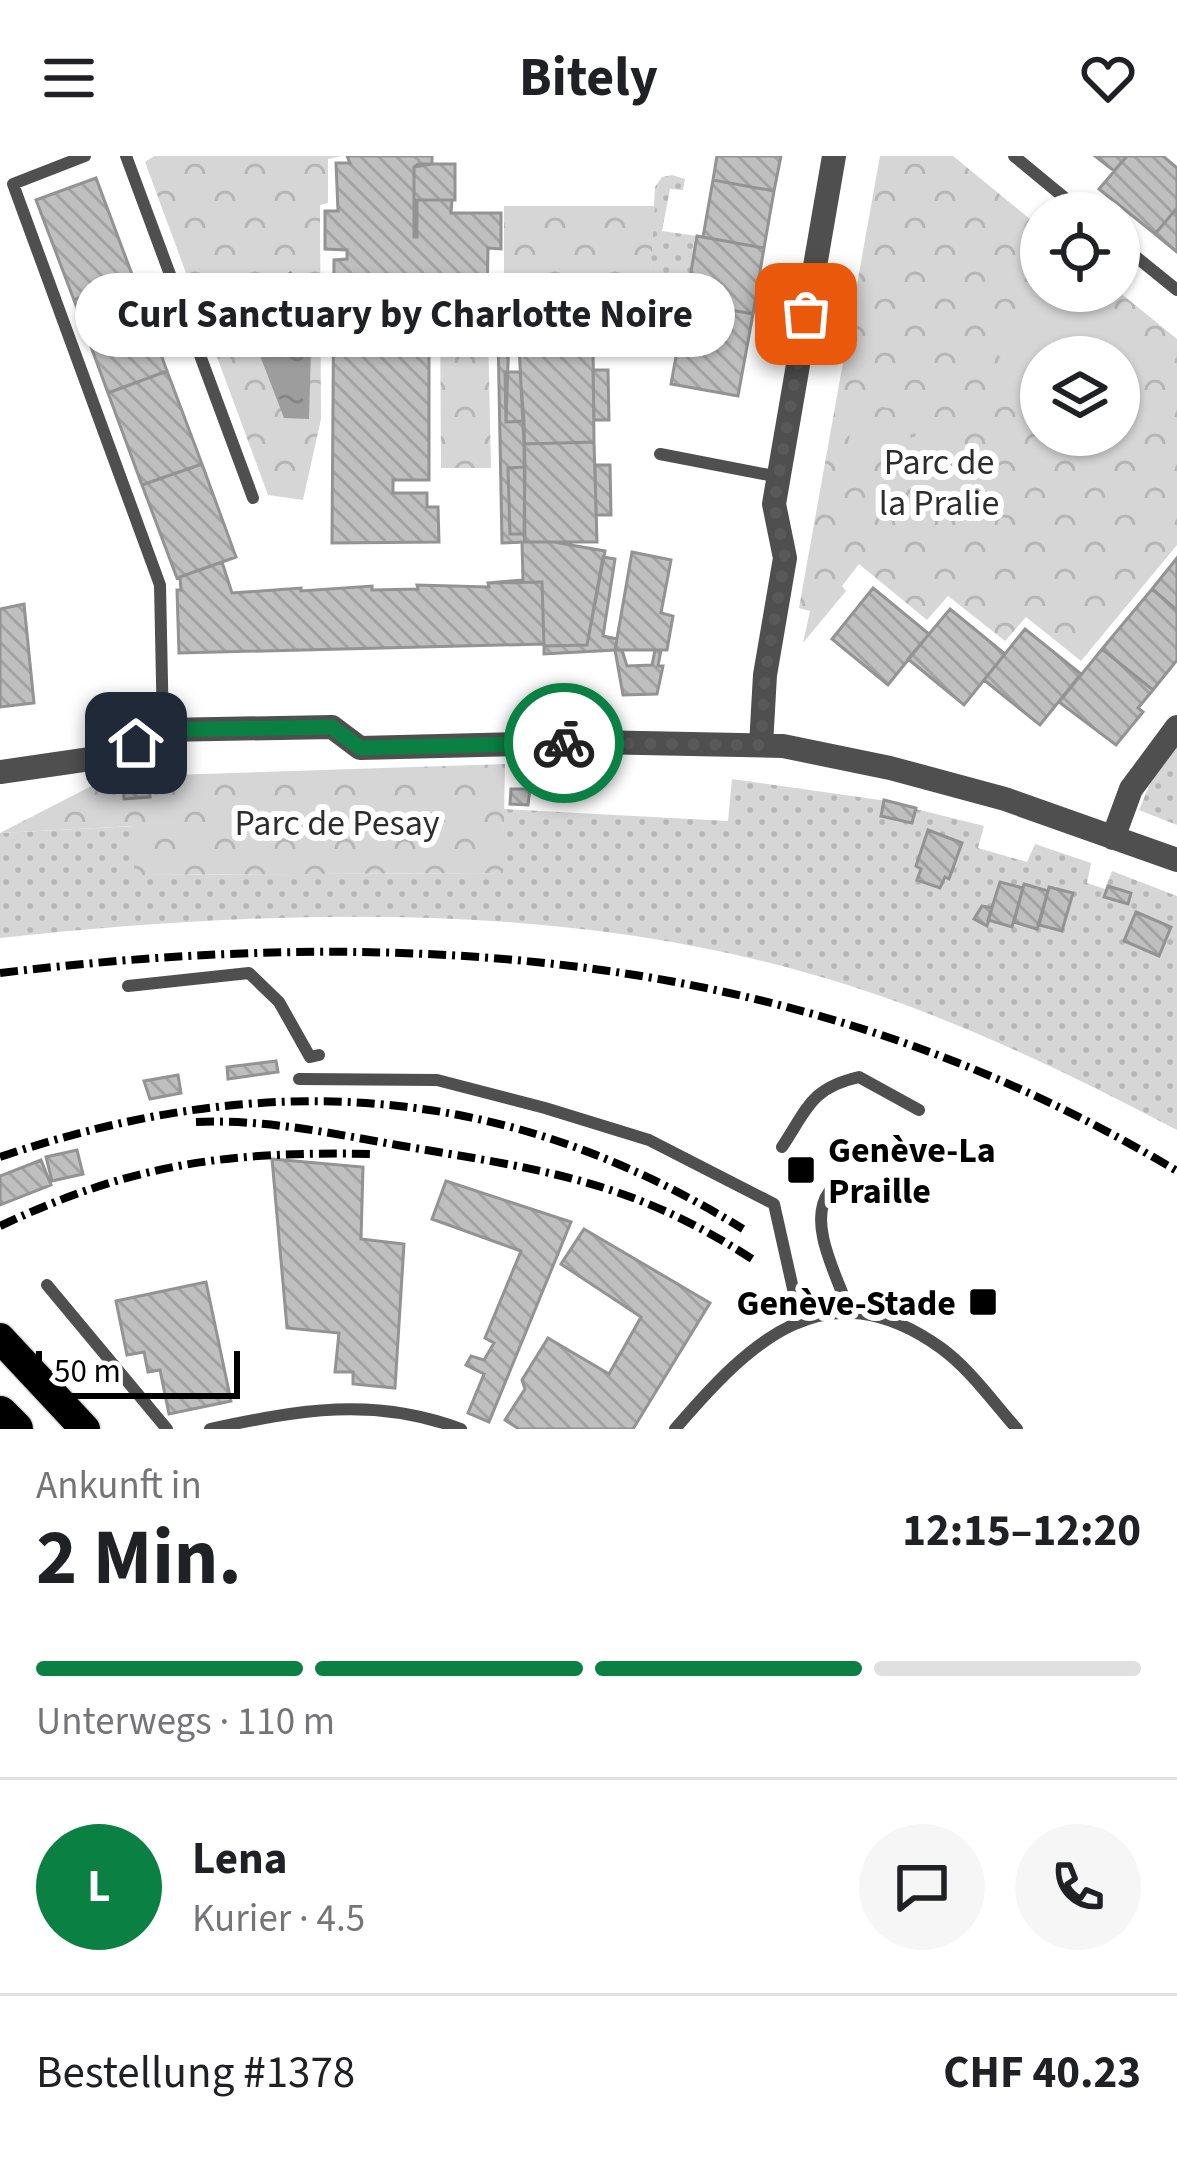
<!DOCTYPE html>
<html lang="de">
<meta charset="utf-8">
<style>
body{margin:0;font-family:"Source Sans 3",sans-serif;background:#f6f6f6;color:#202124;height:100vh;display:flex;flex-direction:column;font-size:45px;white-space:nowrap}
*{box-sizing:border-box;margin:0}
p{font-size:39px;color:#757577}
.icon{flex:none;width:66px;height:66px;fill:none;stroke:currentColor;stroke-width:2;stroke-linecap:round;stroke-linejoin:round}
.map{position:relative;height:1273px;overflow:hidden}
.sheet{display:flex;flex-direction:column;background:#fff;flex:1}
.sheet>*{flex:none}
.fabs{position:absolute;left:1020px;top:36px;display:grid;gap:24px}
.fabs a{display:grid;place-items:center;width:120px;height:120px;border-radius:50%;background:#fff;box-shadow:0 3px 9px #0004;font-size:60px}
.scale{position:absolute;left:36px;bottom:30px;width:204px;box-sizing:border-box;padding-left:12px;border:6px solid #000;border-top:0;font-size:33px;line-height:42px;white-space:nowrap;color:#000;-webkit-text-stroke:9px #fff;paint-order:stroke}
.pin{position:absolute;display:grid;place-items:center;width:102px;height:102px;color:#fff;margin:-51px;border-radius:24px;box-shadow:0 6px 18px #0006}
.courier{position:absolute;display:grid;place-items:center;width:120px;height:120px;margin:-60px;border:9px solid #0b8043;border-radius:50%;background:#fff;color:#222;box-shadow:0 3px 15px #0007}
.bubble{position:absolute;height:84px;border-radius:42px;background:#fff;box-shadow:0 3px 9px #0004;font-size:39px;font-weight:700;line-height:84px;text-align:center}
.overview em{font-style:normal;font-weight:700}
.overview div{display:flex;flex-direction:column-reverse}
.overview{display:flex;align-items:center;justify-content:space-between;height:204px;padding:0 36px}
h1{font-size:78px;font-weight:700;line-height:90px}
.bar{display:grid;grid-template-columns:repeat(4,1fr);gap:18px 12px;align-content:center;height:144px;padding:0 36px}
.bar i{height:15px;border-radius:9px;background:#e0e0e0}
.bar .active{background:#0b8043}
.bar p{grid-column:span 4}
.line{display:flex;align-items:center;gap:30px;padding:0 36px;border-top:3px solid #e0e0e0}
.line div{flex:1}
.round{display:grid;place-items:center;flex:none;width:126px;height:126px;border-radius:63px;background:#f6f6f6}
header{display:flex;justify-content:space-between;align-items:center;height:156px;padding:0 36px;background:#fff;font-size:54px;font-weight:700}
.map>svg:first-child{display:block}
.grass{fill:url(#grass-dots)}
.forest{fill:url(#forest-crowns);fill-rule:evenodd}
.pitch{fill:#d6d6d6}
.water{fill:url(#water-ripples)}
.building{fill:url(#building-back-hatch);stroke:#939393;stroke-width:3}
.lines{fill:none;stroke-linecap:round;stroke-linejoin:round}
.primary-casing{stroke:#dbdbdb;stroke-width:33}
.motorway-casing{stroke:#dbdbdb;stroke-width:39}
.service{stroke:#4f4f4f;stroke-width:12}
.minor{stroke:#4f4f4f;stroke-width:24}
.primary{stroke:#000;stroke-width:30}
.motorway{stroke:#000;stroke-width:36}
.rail{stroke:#000;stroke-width:8;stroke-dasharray:18 6 3 6;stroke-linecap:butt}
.done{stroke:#595959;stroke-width:12;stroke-dasharray:0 21.6}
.route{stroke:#0b8043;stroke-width:15}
.poi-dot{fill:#000;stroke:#fff;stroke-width:4.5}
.labels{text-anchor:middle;stroke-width:12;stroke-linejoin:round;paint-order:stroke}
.park-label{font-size:36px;fill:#2d2d2d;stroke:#fff}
.poi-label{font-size:36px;font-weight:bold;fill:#000;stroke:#fff;text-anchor:start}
</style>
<header><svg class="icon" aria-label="menu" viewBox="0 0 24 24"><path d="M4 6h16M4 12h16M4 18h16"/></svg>Bitely<svg class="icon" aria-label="heart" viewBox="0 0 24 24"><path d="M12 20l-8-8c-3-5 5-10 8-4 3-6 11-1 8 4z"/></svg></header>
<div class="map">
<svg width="1177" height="1273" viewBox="0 0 1177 1273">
<defs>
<pattern id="grass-dots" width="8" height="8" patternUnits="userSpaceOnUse" patternTransform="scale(3)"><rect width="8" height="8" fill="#d6d6d6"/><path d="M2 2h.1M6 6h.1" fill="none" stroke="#b6b6b6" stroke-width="1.8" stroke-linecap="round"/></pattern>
<pattern id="forest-crowns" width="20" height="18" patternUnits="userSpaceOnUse" patternTransform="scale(3)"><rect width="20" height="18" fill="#d6d6d6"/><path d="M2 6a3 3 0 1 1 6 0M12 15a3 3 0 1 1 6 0" fill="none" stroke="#b6b6b6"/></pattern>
<pattern id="water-ripples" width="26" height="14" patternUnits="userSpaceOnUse" patternTransform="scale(3)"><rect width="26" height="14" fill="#9d9d9d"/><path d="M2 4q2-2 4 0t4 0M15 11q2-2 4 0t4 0" fill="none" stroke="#858585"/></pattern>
<pattern id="building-back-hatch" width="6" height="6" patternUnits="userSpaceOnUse" patternTransform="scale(3)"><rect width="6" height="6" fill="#bfbfbf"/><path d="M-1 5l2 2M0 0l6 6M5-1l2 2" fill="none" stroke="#a2a2a2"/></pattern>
</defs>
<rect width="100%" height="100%" fill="#fff"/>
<path class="grass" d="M672,19L685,23L683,34L670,33L662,75L697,80L677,197L650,192L646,188L655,31L662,21Z
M1177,586V669L1139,654L1152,623Z
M732,623L880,644L984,670L978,692L1027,706L1035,688L1091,707L1087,727L1105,733L1112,715L1177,740V974C1072,919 967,868 854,831C579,742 283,752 0,782V677L135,670V719L502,717L504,653L728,665Z"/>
<path class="forest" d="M154,0H342L328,3V47L320,49L321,263L303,344L268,339L145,6Z
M880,0H953L1041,72V135H1118L1177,183V389L1081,505L1026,461L1005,485L948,440L927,464L859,408L842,430L846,435L803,487L810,455L799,452ZM1041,201H1119V279H1041Z
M504,50H655L647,169L488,174L491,312H441L440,148H504Z
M505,608L503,717L134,719V670L0,677L109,621Z"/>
<path class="pitch" d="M1041,127V135H1059L1147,206V215L1119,250V201H1041V235L991,193Z
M859,233L935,247L923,308L911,305L919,258L857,246Z
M852,267L911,277L907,304L847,293Z"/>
<path class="water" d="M291,115L312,160L309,263L284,262L259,197L271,156L263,133Z"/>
<path class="building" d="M347,0H432V8L414,11V81H417V44H452L451,57H501V93L488,92L487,142H453V128L419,131L417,165L395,166V176L429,177V324H393V337H427V351H438L439,386L332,387L334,104L347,103V94L325,93V55H338L336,7H350Z
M717,0H781L774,35L713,24Z
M1095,0H1127L1114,15Z
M1127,0H1163L1177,12V52L1155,78L1099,33Z
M418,8H455V44H417V81H414V11Z
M96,22L133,121L74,144L36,44Z
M713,24L774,35L764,92L703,81Z
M1177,52V96L1155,78Z
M697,80L764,92L753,158L686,146Z
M133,121L167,215L108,237L74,144Z
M686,146L753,158L738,240L671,228Z
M417,153L434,154V176H395V166L417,165Z
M498,179H509L506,266L524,265L525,311L508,312L510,378H524L525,386L502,387Z
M593,187L594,286L524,288L519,189Z
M593,214H608L609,264H594Z
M167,215L202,308L142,329L108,237Z
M505,216H520L524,265L506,266Z
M594,286L597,386H525L524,288Z
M202,308L236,401L177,422L142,329Z
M595,309H610L611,359H596Z
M525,311L524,378H510L508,312Z
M522,386H554L605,395L587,489L544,490L542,426L488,427L523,424Z
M632,396L671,404L661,457L673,460L667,494H615Z
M603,401L615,403L603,480L617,483L615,494L544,498V490L587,489Z
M1177,402V454L1152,433Z
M222,406L232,437L301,432V435L372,430V434L418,433L417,429L489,431L488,427L542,426L544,488L179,497L177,434H181L180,421Z
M873,432L929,478L888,529L832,483Z
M1152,433L1177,454V504L1153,534L1102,493Z
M24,448L34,547L0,551V453Z
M950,453L1005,498L964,549L908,503Z
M1025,473L1081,518L1040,569L984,524Z
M1102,493L1153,534L1138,552L1143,556L1116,589L1059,546Z
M615,494H622L627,510L652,509L655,494H661L658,510H663L657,538L623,539Z
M148,621L150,641L124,643L123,622Z
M511,633H530L528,649L510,648Z
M884,644L916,652L912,667L881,660Z
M928,674L962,687L949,723L945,721L940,732L917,724L921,713L916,710Z
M1000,726L1023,732L1012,771L988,764Z
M1024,728L1048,735L1037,773L1014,766Z
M1108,730L1131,737L1128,748L1104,741Z
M1049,731L1073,737L1062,775L1039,769Z
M982,750L992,752L987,770L974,763Z
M1136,756L1171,771L1159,800L1124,785Z
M276,905L278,916L228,923L227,911Z
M178,919L181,937L150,943L144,925Z
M77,994L83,1018L52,1025L46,1001Z
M272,1003L363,1011L361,1083L404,1088L395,1232L353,1228V1216H335L339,1177L287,1172Z
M41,1004L51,1029L0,1049V1020Z
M446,1025L571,1066L489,1266L468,1257L484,1218L466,1209L471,1200L484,1204L494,1187L485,1182L521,1095L432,1063Z
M584,1073L710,1147L633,1273H519L505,1264L525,1233L522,1224L548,1182L609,1218L641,1161L561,1108Z
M206,1126L231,1245L169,1258L160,1214L148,1216L144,1196L127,1199L116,1145Z"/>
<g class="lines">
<g class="primary-casing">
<path id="primary" d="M0,1182L85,1273"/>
</g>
<g class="motorway-casing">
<path id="motorway" d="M0,1258L15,1273"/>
</g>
<path class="service" d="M85,0L13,28L160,429L163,574
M126,0L253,342
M1014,0L1083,57
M1119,87L1177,134
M660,298L779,321
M128,830L249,817L279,846L310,901L319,899
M299,923L437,924L545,952L649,984L774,1048L800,1164
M782,991C807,954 810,932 859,921L919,954
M829,1036C806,1067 839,1124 850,1157
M47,1129L167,1273
M210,1273C299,1254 373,1240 461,1273
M675,1273C749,1187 825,1109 941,1192C970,1213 993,1246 1017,1273"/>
<path class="minor" d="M761,589L765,519L785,402L774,348L834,0
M0,616L104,601L163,574L332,571L360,592L593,586L783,590L890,612L1005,643L1177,704
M1113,682L1131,633L1177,571"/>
<use href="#primary" class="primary"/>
<use href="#motorway" class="motorway"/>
<path class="rail" d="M0,817C416,767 810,795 1177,1015
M196,966C264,963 330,977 397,989C537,1013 629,1023 752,1103
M0,1001C264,912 503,925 743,1073
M0,1070C134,1007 228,995 374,998"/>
</g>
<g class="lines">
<path class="done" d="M564,587L761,589L765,519L785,402L774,348L806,158"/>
<path class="route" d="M136,587L163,574L332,571L360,592L564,587"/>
</g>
<g class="poi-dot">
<rect x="786" y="999" width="30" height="30" rx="6"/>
<rect x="968" y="1131" width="30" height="30" rx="6"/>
</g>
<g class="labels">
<g class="park-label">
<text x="939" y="318">Parc de<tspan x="939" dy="41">la Pralie</tspan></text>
<text x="337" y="679">Parc de Pesay</text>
</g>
<g class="poi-label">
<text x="828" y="1006">Genève-La<tspan x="828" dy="41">Praille</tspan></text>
<text x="956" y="1159" text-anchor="end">Genève-Stade</text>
</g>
</g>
</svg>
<div class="fabs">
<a><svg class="icon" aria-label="locate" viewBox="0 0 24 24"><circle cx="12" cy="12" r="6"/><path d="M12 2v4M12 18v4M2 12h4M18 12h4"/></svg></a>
<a><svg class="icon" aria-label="layers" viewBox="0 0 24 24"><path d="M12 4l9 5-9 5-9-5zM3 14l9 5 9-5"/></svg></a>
</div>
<div class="scale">50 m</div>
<div class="pin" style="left:806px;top:158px;background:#ea580c"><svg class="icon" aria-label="bag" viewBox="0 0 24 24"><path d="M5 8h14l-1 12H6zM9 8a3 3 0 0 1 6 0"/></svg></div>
<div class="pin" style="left:136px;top:587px;background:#1f2937"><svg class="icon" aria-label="home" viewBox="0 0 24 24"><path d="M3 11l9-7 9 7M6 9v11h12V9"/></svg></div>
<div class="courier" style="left:564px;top:587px"><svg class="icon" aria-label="bike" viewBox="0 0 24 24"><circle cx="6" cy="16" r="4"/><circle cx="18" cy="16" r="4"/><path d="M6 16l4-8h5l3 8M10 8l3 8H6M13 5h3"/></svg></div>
<div class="bubble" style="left:75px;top:117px;width:660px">Curl Sanctuary by Charlotte Noire</div>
</div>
<section class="sheet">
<div class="overview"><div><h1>2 Min.</h1><p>Ankunft in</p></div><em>12:15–12:20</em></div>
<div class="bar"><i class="active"></i><i class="active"></i><i class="active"></i><i></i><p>Unterwegs · 110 m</p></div>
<div class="line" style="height:216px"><b class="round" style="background:#0b8043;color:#fff">L</b><div><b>Lena</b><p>Kurier · 4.5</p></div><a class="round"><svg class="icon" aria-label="chat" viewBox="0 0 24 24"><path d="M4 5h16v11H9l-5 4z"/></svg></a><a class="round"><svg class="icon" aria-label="phone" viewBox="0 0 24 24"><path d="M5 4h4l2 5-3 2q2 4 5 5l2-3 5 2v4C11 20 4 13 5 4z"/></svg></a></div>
<div class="line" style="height:156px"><div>Bestellung #1378</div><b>CHF 40.23</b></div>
</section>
